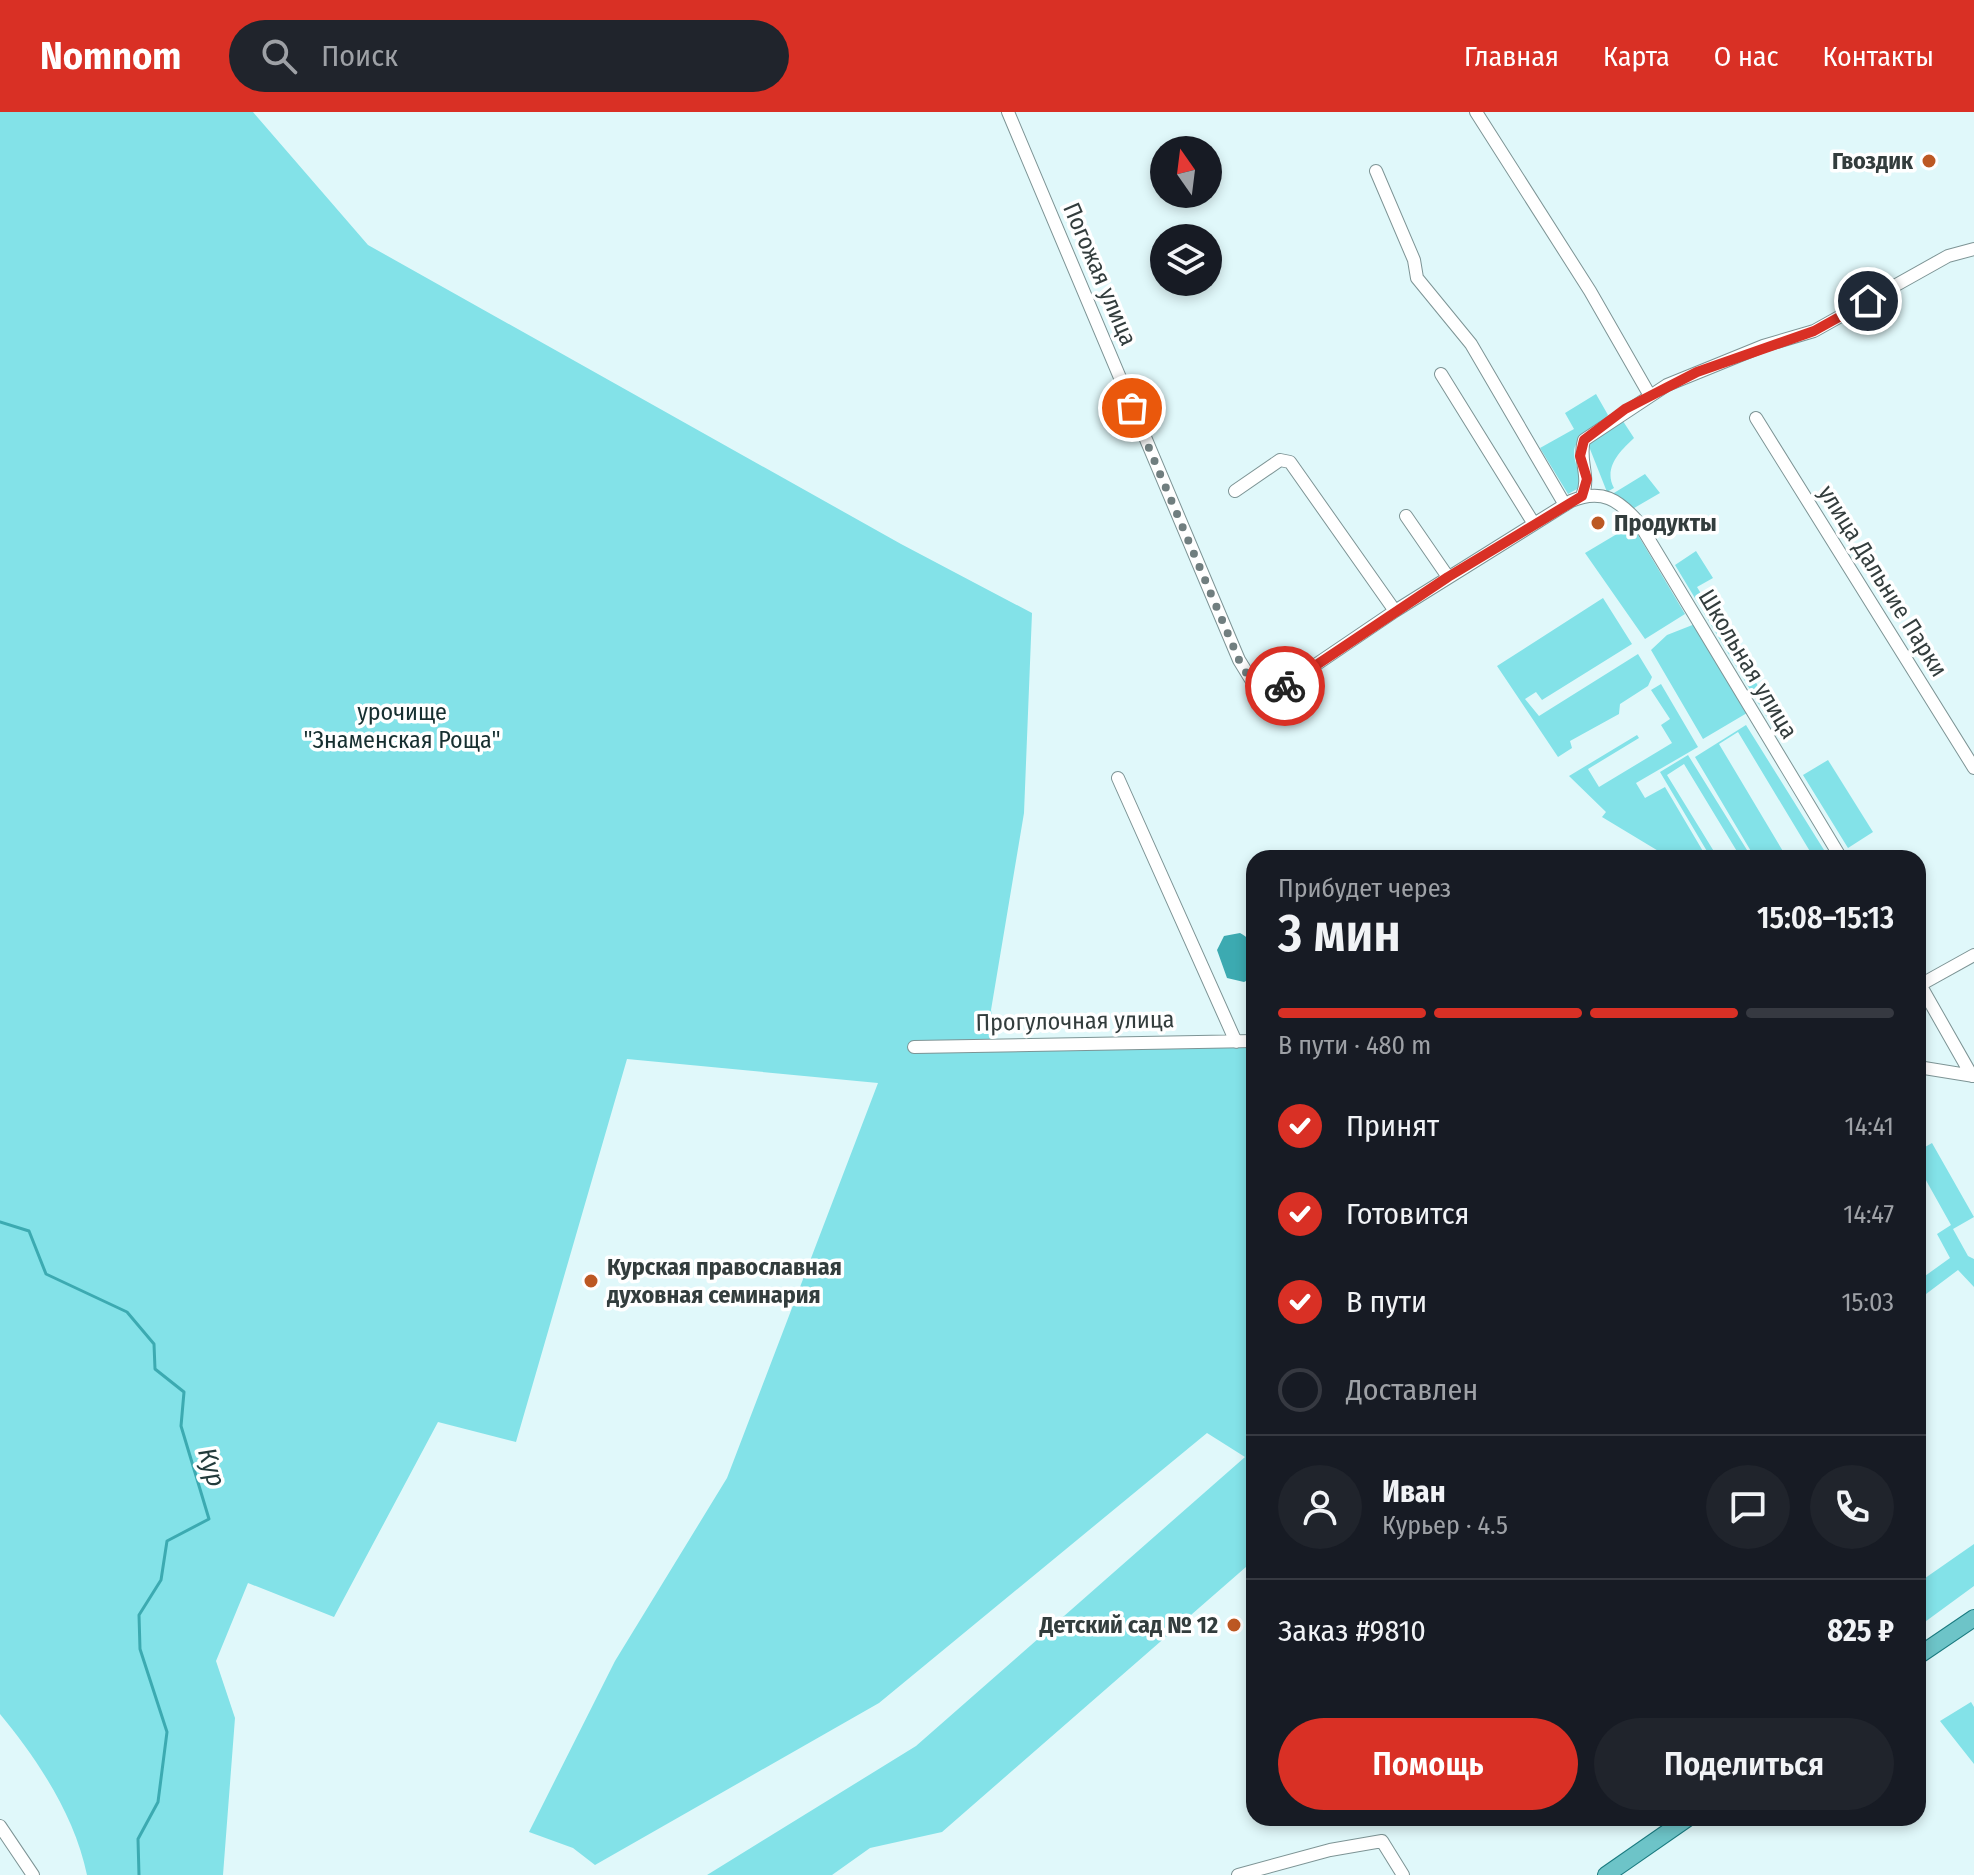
<!DOCTYPE html>
<html lang="ru">
<meta charset="utf-8">
<style>
body{margin:0;font-family:"Fira Sans Condensed",sans-serif;background:#20242c;color:#f1f3f6;height:100vh;display:flex;flex-direction:column;font-size:30px;white-space:nowrap}
*{box-sizing:border-box;margin:0}
p{font-size:26px;color:#9ea1a6}
.icon{flex:none;width:44px;height:44px;fill:none;stroke:currentColor;stroke-width:2;stroke-linecap:round;stroke-linejoin:round}
.map{position:relative;flex:1;overflow:hidden}
.drawer{position:absolute;left:1246px;top:738px;width:680px;height:976px;display:flex;flex-direction:column;background:#171b24;border-radius:24px;box-shadow:0 4px 12px #0003}
.drawer>*{flex:none}
.needle{width:52px;rotate:346deg}
.tools{position:absolute;left:1150px;top:24px;display:grid;gap:16px}
.tools a{display:grid;place-items:center;width:72px;height:72px;border-radius:50%;background:#171b24;box-shadow:0 4px 12px #0003;font-size:40px}
.pin{position:absolute;display:grid;place-items:center;width:68px;height:68px;color:#fff;margin:-34px;border:4px solid #fff;border-radius:50%;box-shadow:0 2px 8px #0007}
.courier{position:absolute;display:grid;place-items:center;width:80px;height:80px;margin:-40px;border:6px solid #d93025;border-radius:50%;background:#fff;color:#222;box-shadow:0 2px 10px #0007}
.summary em{font-style:normal;font-weight:600}
.summary div{display:flex;flex-direction:column-reverse}
.summary{display:flex;align-items:center;justify-content:space-between;height:136px;padding:0 32px}
h1{font-size:52px;font-weight:600;line-height:60px}
.bar{display:grid;grid-template-columns:repeat(4,1fr);gap:12px 8px;align-content:center;height:96px;padding:0 32px}
.bar i{height:10px;border-radius:6px;background:#363941}
.bar .current{background:#d93025}
.bar p{grid-column:span 4}
.line{display:flex;align-items:center;gap:20px;padding:0 32px;border-top:2px solid #363941}
.line div{flex:1}
.round{display:grid;place-items:center;flex:none;width:84px;height:84px;border-radius:42px;background:#20242c}
ol{padding:0 32px;list-style:none}
li{display:flex;align-items:center;gap:24px;height:88px}
li p{margin-inline-start:auto}
li .icon{padding:8px;border-radius:50%;background:#d93025;color:#fff;stroke-width:4}
li:last-child{color:#9ea1a6}
li i{width:44px;height:44px;border:4px solid #363941;border-radius:50%}
.primary-button{display:flex;gap:16px;margin-top:auto;padding:16px 32px}
.primary-button a{flex:1;height:92px;border-radius:48px;background:#d93025;color:#fff;font-size:32px;font-weight:600;line-height:92px;text-align:center}
.primary-button a+a{background:#20242c;color:#f1f3f6}
header{display:flex;align-items:center;gap:48px;box-sizing:border-box;height:112px;padding:0 40px;background:#d93025;color:#fff}
header strong{font-size:38px}
nav{display:flex;gap:44px;margin-inline-start:auto;font-size:28px}
.search{width:560px;height:72px;background:#20242c;display:flex;align-items:center;gap:20px;box-sizing:border-box;padding:0 28px;border-radius:44px;color:#9ea1a6;font-size:30px}
.map>svg:first-child{display:block}
.green{fill:#83e2e8}
.water{fill:#3caab1}
.lines{fill:none;stroke-linecap:round;stroke-linejoin:round}
.stream{stroke:#3caab1;stroke-width:3}
.minor-casing{stroke:#7d9495;stroke-width:14}
.major-casing{stroke:#1a7b80;stroke-width:18}
.minor{stroke:#fff;stroke-width:12}
.major{stroke:#6dc4c8;stroke-width:16}
.done{stroke:#707e7f;stroke-width:8;stroke-dasharray:0 14.4}
.route{stroke:#d93025;stroke-width:10}
.poi-dot{fill:#bc5823;stroke:#fff;stroke-width:3}
.labels{text-anchor:middle;stroke-width:7;stroke-linejoin:round;paint-order:stroke}
.poi-label{font-size:24px;font-weight:bold;fill:#333d3d;stroke:#fff;text-anchor:end}
.street-label{font-size:24px;fill:#333d3d;stroke:#fff}
.park-label{font-size:24px;fill:#162f30;stroke:#fff}
.water-label{font-size:26px;font-style:italic;fill:#223b3c;stroke:#fff}
</style>
<header>
<strong>Nomnom</strong>
<div class="search"><svg class="icon" aria-label="search" viewBox="0 0 24 24"><circle cx="10" cy="10" r="6"/><path d="M15 15l6 6"/></svg>Поиск</div>
<nav><a>Главная</a><a>Карта</a><a>О нас</a><a>Контакты</a></nav>
</header>
<div class="map">
<svg width="1974" height="1763" viewBox="0 0 1974 1763">
<rect width="100%" height="100%" fill="#e0f8fa"/>
<path class="green" d="M0,0H253L368,133L901,432L1032,501L1024,701L991,898L997,930L1254,924V1448L942,1720L870,1736L832,1763H707L916,1634L1245,1345L1207,1321L879,1591L595,1753L573,1736L529,1720L615,1549L727,1366L878,971L627,947L516,1330L438,1310L334,1505L248,1471L216,1549L235,1606L223,1763H87C75,1704 38,1648 0,1602Z
M1596,282L1608,303C1589,331 1559,320 1583,369L1579,376L1568,382L1540,336L1574,317L1565,301Z
M1621,306L1634,326C1620,339 1603,356 1614,376L1607,380L1588,332Z
M1645,362L1660,381L1629,399L1609,384Z
M1632,413L1685,502L1645,527L1585,441Z
M1696,439L1713,466L1697,475L1789,624L1781,629L1675,453Z
M1603,486L1632,532L1542,588L1536,580L1525,587L1539,604L1638,542L1652,565L1648,574L1620,592L1619,602L1570,629L1572,636L1558,645L1497,554Z
M1695,512L1747,601L1703,627L1651,538L1667,523Z
M1661,572L1698,635L1636,671L1645,686L1665,675L1707,746H1670L1602,705L1606,700L1569,664L1637,623L1639,626L1588,657L1599,675L1672,631L1661,613L1670,607L1651,578Z
M1746,613L1829,746H1814L1738,620L1719,632L1787,746H1755L1695,645Z
M1688,643L1752,746H1741L1684,652L1667,663L1718,746H1711L1660,660Z
M1828,648L1873,720L1848,736L1803,663Z
M1932,1031L1974,1105L1953,1117L1968,1144L1974,1147V1175L1958,1158L1918,1188V1169L1950,1146L1937,1122L1951,1113L1918,1054V1039Z
M1974,1432V1474L1918,1515V1471Z
M1971,1590L1974,1595V1652L1940,1609Z"/>
<path class="water" d="M1240,821C1257,829 1254,848 1254,865L1244,870L1227,866L1217,838L1224,824Z"/>
<g class="lines">
<path class="stream" d="M0,1110L29,1119L46,1162L127,1200L154,1232L155,1257L184,1280L181,1314L209,1407L167,1429L161,1468L139,1503L140,1537L167,1620L158,1690L138,1727L139,1763"/>
<g class="minor-casing">
<path id="minor" d="M1008,0L1239,548L1255,574L1271,580L1280,577L1395,499L1571,389C1602,376 1619,388 1639,411L1841,746
M1476,0L1590,179L1649,282
M1376,59L1414,148L1417,166L1471,232L1565,393
M1441,262L1534,412
M1756,306L1974,656
M1235,379L1280,348L1290,350L1395,499
M1582,384C1591,365 1578,348 1584,328L1667,273L1763,234L1814,219L1948,144L1974,137
M1406,404L1448,465
M1118,666L1236,930
M1918,869L1972,964
M1920,873L1974,843
M914,935L1254,929
M1918,955L1974,964
M0,1714L33,1763
M1238,1763L1330,1738L1382,1729L1403,1763"/>
</g>
<g class="major-casing">
<path id="major" d="M1918,1544L1974,1506
M1606,1763L1688,1706"/>
</g>
<use href="#minor" class="minor"/>
<use href="#major" class="major"/>
</g>
<g class="lines">
<path class="done" d="M1132,296L1239,548C1250,568 1260,588 1285,574"/>
<path class="route" d="M1285,574L1448,465L1582,384L1587,367L1580,344L1584,328L1625,297L1697,260L1814,219L1868,189"/>
</g>
<g class="poi-dot">
<circle cx="1929" cy="49" r="8"/>
<circle cx="1598" cy="411" r="8"/>
<circle cx="591" cy="1169" r="8"/>
<circle cx="1234" cy="1513" r="8"/>
</g>
<g class="labels">
<g class="poi-label">
<text x="1913" y="57">Гвоздик</text>
<text x="1614" y="419" text-anchor="start">Продукты</text>
<text x="607" y="1163" text-anchor="start">Курская православная<tspan x="607" dy="28">духовная семинария</tspan></text>
<text x="1218" y="1521">Детский сад № 12</text>
</g>
<g class="street-label">
<text transform="translate(1100 162) rotate(67)" y="8">Погожая улица</text>
<text transform="translate(1883 469) rotate(58)" y="8">улица Дальние Парки</text>
<text transform="translate(1748 552) rotate(59)" y="8">Школьная улица</text>
<text transform="translate(1075 909) rotate(-1)" y="8">Прогулочная улица</text>
</g>
<g class="park-label">
<text x="402" y="608">урочище<tspan x="402" dy="28">"Знаменская Роща"</tspan></text>
</g>
<g class="water-label">
<text transform="translate(212 1355) rotate(73)" y="9">Кур</text>
</g>
</g>
</svg>
<div class="tools">
<a><svg class="needle" viewBox="-14 -14 28 28"><path d="M0-13l5 13h-10z" fill="#e53935"/><path d="M0 13l5-13h-10z" fill="#9ea1a6"/></svg></a>
<a><svg class="icon" aria-label="layers" viewBox="0 0 24 24"><path d="M12 4l9 5-9 5-9-5zM3 14l9 5 9-5"/></svg></a>
</div>
<div class="pin" style="left:1132px;top:296px;background:#ea580c"><svg class="icon" aria-label="bag" viewBox="0 0 24 24"><path d="M5 8h14l-1 12H6zM9 8a3 3 0 0 1 6 0"/></svg></div>
<div class="pin" style="left:1868px;top:189px;background:#1f2937"><svg class="icon" aria-label="home" viewBox="0 0 24 24"><path d="M3 11l9-7 9 7M6 9v11h12V9"/></svg></div>
<div class="courier" style="left:1285px;top:574px"><svg class="icon" aria-label="bike" viewBox="0 0 24 24"><circle cx="6" cy="16" r="4"/><circle cx="18" cy="16" r="4"/><path d="M6 16l4-8h5l3 8M10 8l3 8H6M13 5h3"/></svg></div>
<section class="drawer">
<div class="summary"><div><h1>3 мин</h1><p>Прибудет через</p></div><em>15:08–15:13</em></div>
<div class="bar"><i class="current"></i><i class="current"></i><i class="current"></i><i></i><p>В пути · 480 m</p></div>
<ol>
<li><svg class="icon" aria-label="check" viewBox="0 0 24 24"><path d="M5 12l5 5 9-10"/></svg>Принят<p>14:41</p></li>
<li><svg class="icon" aria-label="check" viewBox="0 0 24 24"><path d="M5 12l5 5 9-10"/></svg>Готовится<p>14:47</p></li>
<li><svg class="icon" aria-label="check" viewBox="0 0 24 24"><path d="M5 12l5 5 9-10"/></svg>В пути<p>15:03</p></li>
<li><i></i>Доставлен</li>
</ol>
<div class="line" style="height:144px"><a class="round"><svg class="icon" aria-label="person" viewBox="0 0 24 24"><circle cx="12" cy="8" r="4"/><path d="M4 21q1-7 8-7t8 7"/></svg></a><div><b>Иван</b><p>Курьер · 4.5</p></div><a class="round"><svg class="icon" aria-label="chat" viewBox="0 0 24 24"><path d="M4 5h16v11H9l-5 4z"/></svg></a><a class="round"><svg class="icon" aria-label="phone" viewBox="0 0 24 24"><path d="M5 4h4l2 5-3 2q2 4 5 5l2-3 5 2v4C11 20 4 13 5 4z"/></svg></a></div>
<div class="line" style="height:104px"><div>Заказ #9810</div><b>825 ₽</b></div>
<div class="primary-button"><a>Помощь</a><a>Поделиться</a></div>
</section>
</div>
